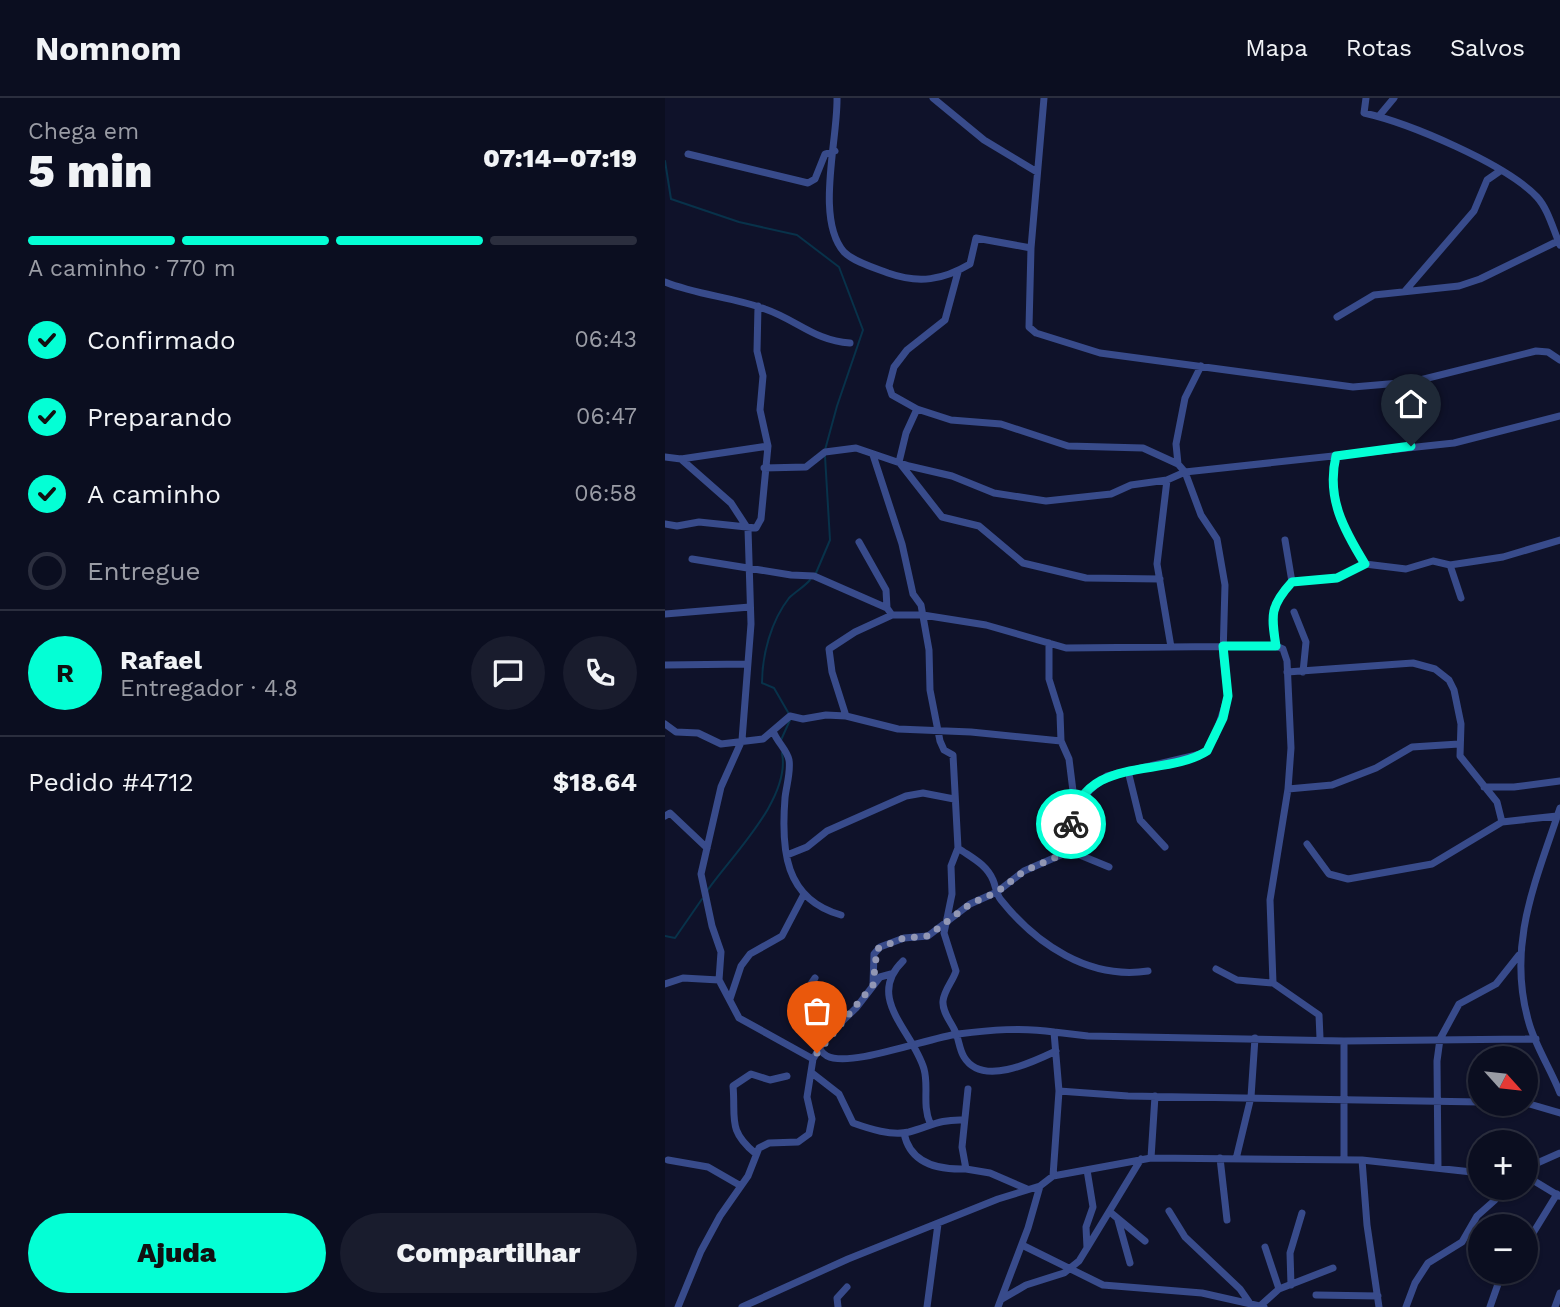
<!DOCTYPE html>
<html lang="pt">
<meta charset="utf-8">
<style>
body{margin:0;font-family:"Work Sans",sans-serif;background:#191c2d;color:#f1f3f6;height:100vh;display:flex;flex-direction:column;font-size:26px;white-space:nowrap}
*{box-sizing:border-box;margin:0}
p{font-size:23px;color:#9a9ca5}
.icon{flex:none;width:38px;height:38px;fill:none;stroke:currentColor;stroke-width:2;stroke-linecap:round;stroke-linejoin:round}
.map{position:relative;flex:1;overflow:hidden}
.drawer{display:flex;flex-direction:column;background:#0b0e20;width:665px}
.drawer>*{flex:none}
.needle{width:46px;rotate:117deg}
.buttons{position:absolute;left:803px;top:948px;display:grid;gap:14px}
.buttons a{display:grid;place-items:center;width:70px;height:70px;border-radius:50%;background:#0b0e20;box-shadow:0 2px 5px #0004,0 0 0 2px #2b2e3e;font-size:35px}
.pin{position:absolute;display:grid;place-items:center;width:60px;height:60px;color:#fff;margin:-72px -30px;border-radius:50% 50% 50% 0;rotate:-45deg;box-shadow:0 0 7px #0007}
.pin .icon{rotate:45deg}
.courier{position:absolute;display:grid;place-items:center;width:70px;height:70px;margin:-35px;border:5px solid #04ffd5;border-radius:50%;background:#fff;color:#222;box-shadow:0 2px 9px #0007}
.overview em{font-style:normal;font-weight:800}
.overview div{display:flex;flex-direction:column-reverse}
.overview{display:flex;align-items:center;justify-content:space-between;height:119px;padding:0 28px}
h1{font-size:46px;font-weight:800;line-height:52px}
.bar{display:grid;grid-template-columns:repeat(4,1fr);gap:10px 7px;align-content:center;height:84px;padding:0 28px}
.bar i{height:9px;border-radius:5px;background:#2b2e3e}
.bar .on{background:#04ffd5}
.bar p{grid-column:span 4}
.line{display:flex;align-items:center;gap:18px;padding:0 28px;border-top:2px solid #2b2e3e}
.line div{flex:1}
.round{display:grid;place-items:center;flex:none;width:74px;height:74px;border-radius:37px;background:#191c2d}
ol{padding:0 28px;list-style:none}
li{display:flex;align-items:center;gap:21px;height:77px}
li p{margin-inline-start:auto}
li .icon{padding:7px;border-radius:50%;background:#04ffd5;color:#111;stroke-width:4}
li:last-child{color:#9a9ca5}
li i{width:38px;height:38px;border:4px solid #2b2e3e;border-radius:50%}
.button{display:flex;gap:14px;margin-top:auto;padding:14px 28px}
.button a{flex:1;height:80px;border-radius:42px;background:#04ffd5;color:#111;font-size:28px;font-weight:800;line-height:80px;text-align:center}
.button a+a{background:#191c2d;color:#f1f3f6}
header{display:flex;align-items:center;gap:42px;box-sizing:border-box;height:98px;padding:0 35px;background:#0b0e20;border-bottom:2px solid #2b2e3e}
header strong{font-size:33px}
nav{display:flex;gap:38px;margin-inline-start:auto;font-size:24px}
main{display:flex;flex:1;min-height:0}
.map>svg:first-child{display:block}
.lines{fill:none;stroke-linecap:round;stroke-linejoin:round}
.stream{stroke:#08324a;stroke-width:2}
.minor{stroke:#384b8b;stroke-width:7}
.done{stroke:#9297b4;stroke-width:7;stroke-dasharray:0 12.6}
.route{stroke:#04ffd5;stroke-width:9}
</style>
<header>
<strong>Nomnom</strong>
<nav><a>Mapa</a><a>Rotas</a><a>Salvos</a></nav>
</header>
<main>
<section class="drawer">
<div class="overview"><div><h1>5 min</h1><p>Chega em</p></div><em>07:14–07:19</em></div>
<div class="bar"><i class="on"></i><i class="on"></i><i class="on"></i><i></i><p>A caminho · 770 m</p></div>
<ol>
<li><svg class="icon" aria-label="check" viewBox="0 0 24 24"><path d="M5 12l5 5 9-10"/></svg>Confirmado<p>06:43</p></li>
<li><svg class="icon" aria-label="check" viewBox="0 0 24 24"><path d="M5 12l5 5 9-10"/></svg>Preparando<p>06:47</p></li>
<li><svg class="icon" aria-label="check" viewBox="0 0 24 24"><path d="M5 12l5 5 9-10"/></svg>A caminho<p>06:58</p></li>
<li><i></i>Entregue</li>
</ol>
<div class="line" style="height:126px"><b class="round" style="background:#04ffd5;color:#111">R</b><div><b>Rafael</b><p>Entregador · 4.8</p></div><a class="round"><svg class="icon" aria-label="chat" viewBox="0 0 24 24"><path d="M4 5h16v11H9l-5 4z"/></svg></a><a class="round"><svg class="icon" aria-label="phone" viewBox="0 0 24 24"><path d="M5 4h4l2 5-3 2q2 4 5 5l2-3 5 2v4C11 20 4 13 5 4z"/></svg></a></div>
<div class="line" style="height:91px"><div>Pedido #4712</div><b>$18.64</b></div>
<div class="button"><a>Ajuda</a><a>Compartilhar</a></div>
</section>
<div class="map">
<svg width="895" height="1209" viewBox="0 0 895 1209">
<rect width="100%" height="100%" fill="#0f122a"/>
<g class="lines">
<path class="stream" d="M0,63L6,101L74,124L132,137L174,169L198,232L172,308L160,352
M151,475L165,442L160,358
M124,616L109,590L97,585C97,557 106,523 124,500C130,494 139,489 145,482
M116,642L125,622
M42,793C67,757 126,701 117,655
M0,838L10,840L37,801"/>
<path class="minor" d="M172,0C173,41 150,121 179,154C189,164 210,170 223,175C254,186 278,182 305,166L311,140L366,150
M268,0L319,42L372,74
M379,0L366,150L364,229L371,235L435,255L688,289L747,284L871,253L883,254L895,262
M701,0L699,15C744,25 841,66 872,99C883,111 888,131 895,147
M714,18L729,0
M23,56L143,85L150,81L160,56L170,53
M293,174L280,222L242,252L229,269L224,288L227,297L252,311L286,322L336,326L403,348L478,350L513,366
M0,184C32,197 68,199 100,211C132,222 150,243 185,245
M740,193L809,113L822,82L835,73
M672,219L709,197L794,188L815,181L893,143
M252,311L241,335L234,364L277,419L314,428L358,465L421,480L495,481
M208,357L237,446L248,496L256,507L264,552L265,592L275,643L279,652L288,657L293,750L286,768L287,796L279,835L291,873C288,883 279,892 278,903C277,914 286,924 290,933C294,941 294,951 299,959C317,989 368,964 391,953
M671,358C661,400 679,432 700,466
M0,359L16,361L103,348L95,312L98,278L92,253L93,208
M16,361L66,405L83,431L86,526L77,642L56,689L36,776L47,828L56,854L54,882L74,920L148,961L162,938L191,910L215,879L226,876
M99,370L141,369L160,354L191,350L244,368L287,378L329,395L381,403L446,396L466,387L502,382L520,374L789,345L895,318
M502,382L492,466L506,549
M0,426L12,428L34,424L91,430L96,421L103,348
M620,442L627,484
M194,444L221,492L222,510L227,517H258L321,527L401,550L611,548
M27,461L126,477L149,478L222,510
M785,467L838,459L895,442
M629,514L641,544L638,574
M0,516L85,509
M384,545V581L395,616L396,643
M0,567L82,566
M622,574L748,565L770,571L784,582L789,592L796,626L795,658L832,704L837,724L892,718
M181,618L167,574L164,551L190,534L227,517
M0,626L11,634L33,635L56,646L98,641L125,618L138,621L161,617L181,618L233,631L306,634L396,643L404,661L409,701L405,753L359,773L332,794L305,806L263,838L239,840L215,849L209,856L208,886
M108,633C112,644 122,652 124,662C126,674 121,689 120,700C116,751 119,801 176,817
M463,673L475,722L500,749
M819,689H849L895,683
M623,691L667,687L711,670L747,649L794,646
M895,710C871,783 841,847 864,925C870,947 886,972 895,995
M409,713L425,692L442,678L540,655L550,639L563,598L558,558L560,487L552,441L536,417L520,374L513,366L511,346L520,300L536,268
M0,718L5,715L42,750
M642,746L664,776L683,781L767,766L837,724
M293,750C307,760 321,766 328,782C331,789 331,796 336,802C371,846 424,882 483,873
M405,753L444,769
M122,757L142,749L162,733L241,698L258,695L289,701
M238,863C200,900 248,933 259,971C264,989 257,1006 265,1025
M551,871L572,882L608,885
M150,880C140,893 141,904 143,920C146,932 151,952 162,958C185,970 263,940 293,936C325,932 358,929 389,934L394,993L388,1078
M0,886L18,880L54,882
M65,901L76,868L85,856L117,838L139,796
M389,934L423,938L679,943L871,941
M655,940L654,917L608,885L605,802L623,691L626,650L622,563L618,551L611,548C606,517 605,507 627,484L672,480L700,466L741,471L768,463L785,467L796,500
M679,943V1062
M147,975L174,996L188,1025C205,1031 226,1038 244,1034C266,1028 275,1021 299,1022
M303,991L297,1049L301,1071L325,1075L362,1091
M394,993L463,998L816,1004
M861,1005L895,1015
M239,1035C245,1066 273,1072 301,1071
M90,1055C62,1032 71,1020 68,988L86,976L105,982L122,978
M486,1060L490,998
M555,1060L562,1122
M571,1061L586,999L590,940
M3,1062L43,1069L76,1088
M697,1062L702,1127L714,1209
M773,1070L772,963L775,941L794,906L831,886L854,857
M861,1070L895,1055
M861,1078L894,1098
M504,1113L520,1139L575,1191L584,1204
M445,1114L480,1143
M453,1122L465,1165
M865,1140L892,1096
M357,1147L438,1187L537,1195L599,1209
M600,1149L614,1191
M422,1150L476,1061
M626,1187L625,1155L637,1115
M651,1197L713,1198
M337,1201L361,1187L399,1175L414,1163L422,1150L421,1129L428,1109L422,1072
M596,1207L614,1191L668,1170
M13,1209L36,1153L55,1118L83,1078L94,1050L104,1045L133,1044L144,1036L147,1021L142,999L148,961
M77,1209L183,1161L333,1101L375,1088L388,1078L486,1060L697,1062L816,1075
M173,1209L172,1200L182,1189
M262,1209L273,1126
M333,1209L363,1130L375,1088
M741,1209L750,1185L763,1165L797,1144L812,1118L830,1102L832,1090
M825,1209L833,1186
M890,1209L895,1195"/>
</g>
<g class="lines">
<path class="done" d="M152,955L208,887L212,851L239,840L263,838L305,806L332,794L359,773L405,753L406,726"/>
<path class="route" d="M406,726C420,655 498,681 542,653L558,620L563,598L558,548H611C606,517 605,508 627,484L672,480L700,466C679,432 661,400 671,358L746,348"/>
</g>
</svg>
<div class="buttons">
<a><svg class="needle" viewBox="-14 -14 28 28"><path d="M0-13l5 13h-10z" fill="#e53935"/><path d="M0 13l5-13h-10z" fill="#9a9ca5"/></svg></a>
<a>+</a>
<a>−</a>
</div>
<div class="pin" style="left:152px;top:955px;background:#ea580c"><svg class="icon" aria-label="bag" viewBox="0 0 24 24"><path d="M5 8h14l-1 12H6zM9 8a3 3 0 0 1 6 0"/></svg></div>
<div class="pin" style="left:746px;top:348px;background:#1f2937"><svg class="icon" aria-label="home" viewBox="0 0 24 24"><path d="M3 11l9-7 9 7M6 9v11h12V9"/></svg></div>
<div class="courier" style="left:406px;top:726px"><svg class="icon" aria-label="bike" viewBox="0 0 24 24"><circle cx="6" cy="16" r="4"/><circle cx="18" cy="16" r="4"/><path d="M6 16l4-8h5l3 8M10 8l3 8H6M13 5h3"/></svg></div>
</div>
</main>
